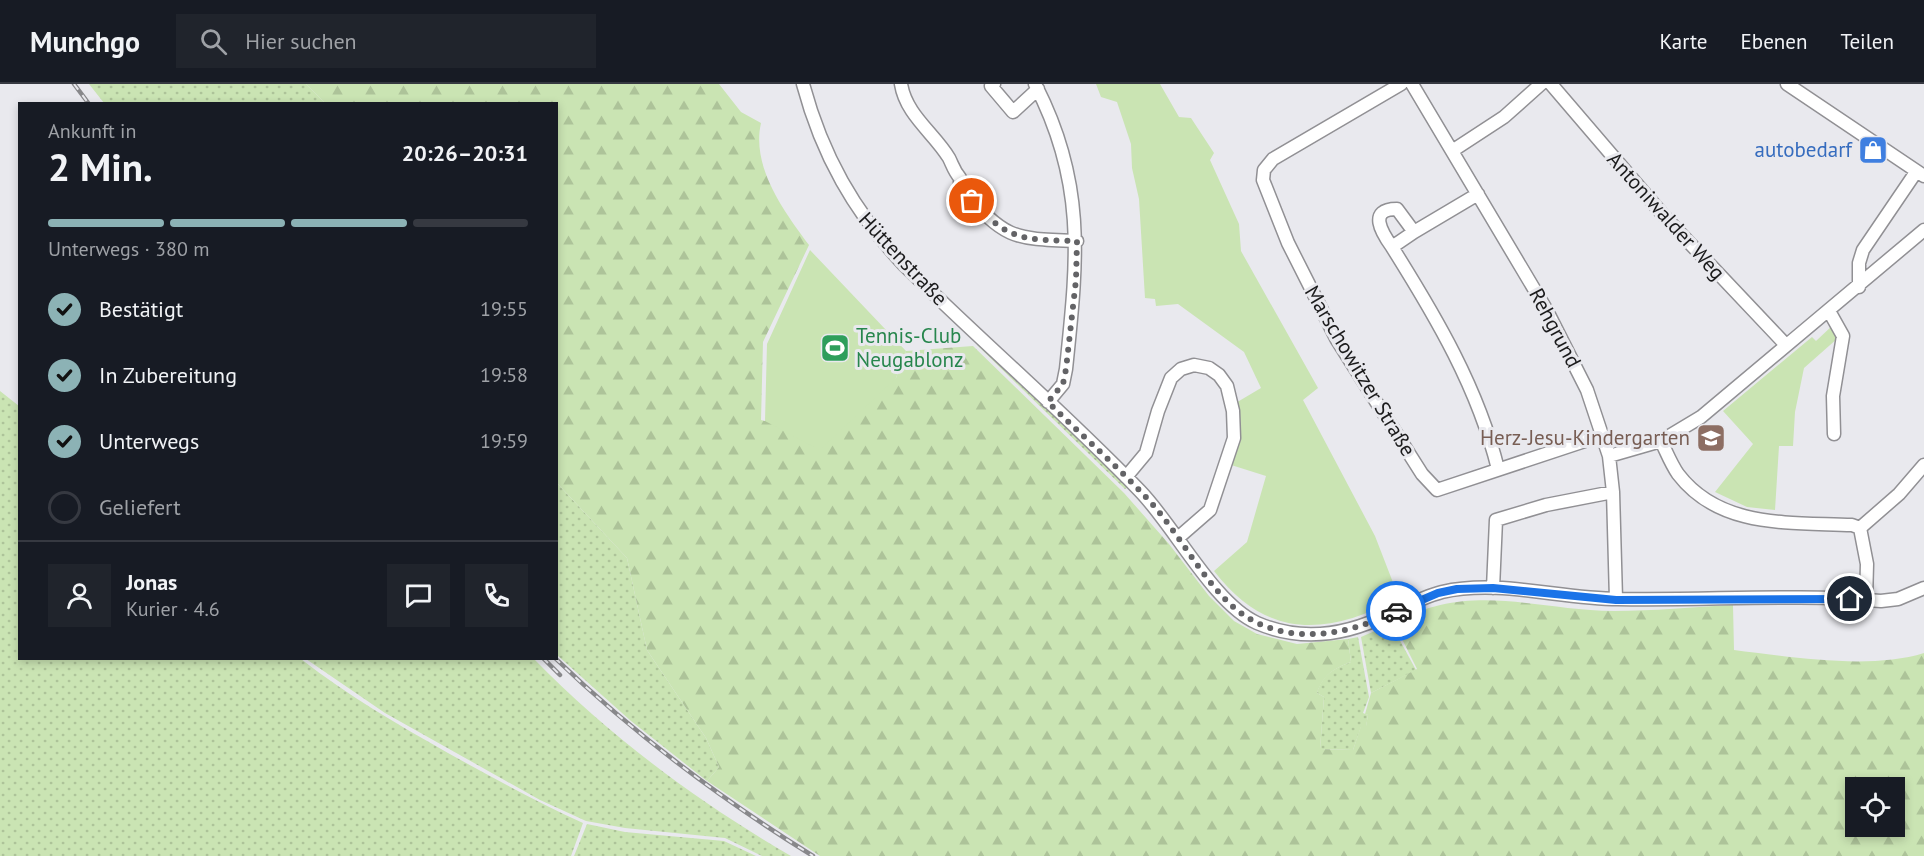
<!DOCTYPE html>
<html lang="de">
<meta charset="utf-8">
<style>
body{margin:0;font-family:"PT Sans",sans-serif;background:#20242c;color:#f1f3f6;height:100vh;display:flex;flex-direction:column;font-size:22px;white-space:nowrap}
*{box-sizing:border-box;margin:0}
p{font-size:20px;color:#9ea1a6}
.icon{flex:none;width:33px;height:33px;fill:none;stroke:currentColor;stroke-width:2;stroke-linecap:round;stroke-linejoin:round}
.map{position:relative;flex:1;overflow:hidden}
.sheet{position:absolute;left:18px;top:18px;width:540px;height:558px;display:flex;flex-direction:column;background:#171b24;border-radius:0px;box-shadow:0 3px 9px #0003}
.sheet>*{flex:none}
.buttons{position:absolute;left:1845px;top:693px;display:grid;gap:12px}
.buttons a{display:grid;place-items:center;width:60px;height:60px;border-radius:0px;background:#171b24;box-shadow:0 3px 9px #0003;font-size:30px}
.pin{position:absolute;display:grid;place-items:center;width:51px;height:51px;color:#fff;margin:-26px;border:3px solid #fff;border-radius:50%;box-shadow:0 2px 6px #0007}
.courier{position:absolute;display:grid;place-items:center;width:60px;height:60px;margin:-30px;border:4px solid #1a73e8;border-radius:50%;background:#fff;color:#222;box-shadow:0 2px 8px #0007}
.head em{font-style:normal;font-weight:700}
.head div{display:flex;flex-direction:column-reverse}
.head{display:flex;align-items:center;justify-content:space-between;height:102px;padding:0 30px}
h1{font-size:39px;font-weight:700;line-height:45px}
.bar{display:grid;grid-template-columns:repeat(4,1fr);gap:9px 6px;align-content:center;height:72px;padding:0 30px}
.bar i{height:8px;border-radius:4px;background:#363941}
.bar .on{background:#8cb2b5}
.bar p{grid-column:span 4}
.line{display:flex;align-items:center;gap:15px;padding:0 30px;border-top:2px solid #363941}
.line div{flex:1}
.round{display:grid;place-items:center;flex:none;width:63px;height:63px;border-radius:0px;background:#20242c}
ol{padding:0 30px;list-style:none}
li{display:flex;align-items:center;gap:18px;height:66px}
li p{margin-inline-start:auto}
li .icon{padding:6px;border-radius:50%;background:#8cb2b5;color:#111;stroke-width:4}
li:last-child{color:#9ea1a6}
li i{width:33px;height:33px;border:3px solid #363941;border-radius:50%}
header{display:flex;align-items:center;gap:36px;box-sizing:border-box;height:84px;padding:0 30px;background:#171b24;border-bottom:2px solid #363941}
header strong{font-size:28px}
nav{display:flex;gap:33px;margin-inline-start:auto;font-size:21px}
.search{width:420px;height:54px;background:#20242c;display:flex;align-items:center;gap:15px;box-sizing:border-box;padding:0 21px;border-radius:0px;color:#9ea1a6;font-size:22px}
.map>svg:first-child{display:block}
.grass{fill:url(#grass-dots)}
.forest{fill:url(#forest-firs);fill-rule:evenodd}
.green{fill:#cae4b3}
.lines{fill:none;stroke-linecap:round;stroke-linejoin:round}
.minor-casing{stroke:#919094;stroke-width:15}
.minor{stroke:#fff;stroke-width:12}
.rail-casing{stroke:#88888b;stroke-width:4.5}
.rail{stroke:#e9e9ee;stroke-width:2;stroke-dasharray:7;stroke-linecap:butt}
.done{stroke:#636366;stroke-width:6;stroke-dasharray:0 10.8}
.route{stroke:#1a73e8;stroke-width:8}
.labels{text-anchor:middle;stroke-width:6;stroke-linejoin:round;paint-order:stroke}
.shop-label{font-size:21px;fill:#366cbe;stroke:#e9e9ee;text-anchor:end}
.street-label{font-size:21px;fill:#1b1b1c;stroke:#e9e9ee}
.leisure-label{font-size:21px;fill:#27864d;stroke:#e9e9ee;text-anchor:start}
.education-label{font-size:21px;fill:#785e54;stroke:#e9e9ee;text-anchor:end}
</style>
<header>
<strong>Munchgo</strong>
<div class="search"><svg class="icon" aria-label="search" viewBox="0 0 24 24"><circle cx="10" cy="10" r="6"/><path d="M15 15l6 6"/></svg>Hier suchen</div>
<nav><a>Karte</a><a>Ebenen</a><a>Teilen</a></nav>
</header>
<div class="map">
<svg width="1924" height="772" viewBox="0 0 1924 772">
<defs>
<pattern id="grass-dots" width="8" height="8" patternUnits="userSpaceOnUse" patternTransform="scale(1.5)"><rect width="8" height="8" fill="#cae4b3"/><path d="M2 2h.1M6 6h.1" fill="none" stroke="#adc399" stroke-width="1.8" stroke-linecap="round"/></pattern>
<pattern id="forest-firs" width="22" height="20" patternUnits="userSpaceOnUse" patternTransform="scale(1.5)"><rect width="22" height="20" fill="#cae4b3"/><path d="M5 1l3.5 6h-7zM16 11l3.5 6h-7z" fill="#adc399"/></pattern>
</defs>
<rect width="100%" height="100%" fill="#e9e9ee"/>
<path class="grass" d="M89,0H306L325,19H104Z
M980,259L1128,403L1125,405L977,261Z
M0,307L19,322L20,574L301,575C347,611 397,640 448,669C493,694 537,718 583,739L571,772H0Z
M556,398L627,474L647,566L706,654L719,683L707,697L631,637L557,571Z
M1391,540L1416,586L1371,609L1361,553Z
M1358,553L1369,613L1363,629L1368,631L1366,643H1361L1353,666L1320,665L1324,613L1317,609C1323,590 1333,585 1351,578L1348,555Z
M306,575H534C609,652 698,718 791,772H762L725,754L625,744L586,737L540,716L385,629Z
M587,740L625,748L724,757L756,772H574Z"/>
<path class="forest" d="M306,0H719L741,28L761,39C751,83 784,127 809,161L763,258L761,336L765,337L896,294L906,267L973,262L1124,409L1169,460L1209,512L1234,537L1257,550L1297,560L1348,555L1351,578C1333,585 1324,590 1317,609L1324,613L1320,665L1353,666L1361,642H1366L1368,631L1365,630L1371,609L1417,585L1394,539C1470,497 1534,526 1614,527C1653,527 1694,523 1733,521L1734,566C1790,573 1870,586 1924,569V772H820L707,697L719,683L706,654L647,566L627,474L557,399L556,20L325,19ZM1856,704H1894V742H1856Z"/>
<path class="green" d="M1096,0H1160L1179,33L1191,34L1214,69L1210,76L1239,140L1241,167L1318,304L1303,316L1375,452L1399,514C1327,552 1267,556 1214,487L1247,458L1266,392L1228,380L1234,320L1261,304L1244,268L1178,220L1156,222L1155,215L1145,214L1139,115L1132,84L1131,60L1117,18L1101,13Z
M810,166L906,267L896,294L820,366L765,337L767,260Z
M1833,241L1838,254L1804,284L1795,328L1793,362H1779L1775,426L1747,423L1715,408L1753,360L1723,327L1812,253L1816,257Z"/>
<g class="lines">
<g class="minor-casing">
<path id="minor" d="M803,0C822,71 854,128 905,182C982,258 1065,329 1140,407C1175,443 1214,520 1257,539C1301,558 1347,551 1389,530C1406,522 1423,513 1442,508C1500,495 1559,515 1618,515C1706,517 1793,509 1881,517L1898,515L1924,504
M901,0C906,31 934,49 949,74C953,82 954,87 960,94V104C1006,154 1009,155 1077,157
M994,0L991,2L1013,28L1038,5
M1035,0C1087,100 1077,178 1066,285L1063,300L1048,318
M1401,0L1273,75L1264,86L1263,96L1288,159L1337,256L1422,390L1437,406L1603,351
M1412,0L1546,225L1587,306L1609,372L1613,408L1616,515
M1551,0L1664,132L1786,261
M1787,0L1924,92
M1452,67L1504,33L1541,0
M1414,148L1478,110
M1392,163C1382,149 1367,125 1397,125L1414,148L1392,163C1436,233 1478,304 1498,385
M1859,203V179L1863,166L1916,88
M1829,227L1843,252L1833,312L1834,350
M1661,357C1666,367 1671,380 1678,390C1720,445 1790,438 1852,441L1860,444L1867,480L1866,516
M1609,372L1661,357L1701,333L1924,146
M1126,393L1146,369L1158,327L1171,294L1181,285L1194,281L1209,284L1219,291L1227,302L1233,327L1234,354L1210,426L1179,453
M1860,444L1899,410L1924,381
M1493,504L1496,436L1546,421L1613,408"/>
</g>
<use href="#minor" class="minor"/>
<g class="rail-casing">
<path id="rail" d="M74,0L89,20
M543,574L560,591
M555,574C634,650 721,715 813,772"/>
</g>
<use href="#rail" class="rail"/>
</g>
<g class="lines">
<path class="done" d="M972,117C1008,157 1025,156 1077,157L1076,196L1066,285L1063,300L1048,318C1083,353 1122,386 1155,423C1181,454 1201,492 1230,520C1277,564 1344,554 1396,527"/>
<path class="route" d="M1396,527L1438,509L1457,505L1493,504L1616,516L1850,515"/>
</g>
<defs>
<g id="shop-square" transform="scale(1.5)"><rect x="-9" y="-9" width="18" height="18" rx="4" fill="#3f7fe0" stroke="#e9e9ee"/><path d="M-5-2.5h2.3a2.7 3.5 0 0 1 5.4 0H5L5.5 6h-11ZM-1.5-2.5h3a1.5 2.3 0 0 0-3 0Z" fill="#fff"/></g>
<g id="stadium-square" transform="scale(1.5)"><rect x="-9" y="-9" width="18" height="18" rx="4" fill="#2e9e5b" stroke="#e9e9ee"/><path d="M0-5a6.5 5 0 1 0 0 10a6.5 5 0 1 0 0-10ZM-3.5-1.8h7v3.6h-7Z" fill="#fff"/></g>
<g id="school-square" transform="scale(1.5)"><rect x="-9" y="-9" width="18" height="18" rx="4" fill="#8d6e63" stroke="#e9e9ee"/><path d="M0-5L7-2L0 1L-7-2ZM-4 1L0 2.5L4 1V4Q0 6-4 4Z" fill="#fff"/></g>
</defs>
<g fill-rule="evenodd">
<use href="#shop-square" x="1873" y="66"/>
<use href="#stadium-square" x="835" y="264"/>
<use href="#school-square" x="1711" y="354"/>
</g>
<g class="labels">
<g class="shop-label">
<text x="1852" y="73">autobedarf</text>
</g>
<g class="street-label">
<text transform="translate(1666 132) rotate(48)" y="7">Antoniwalder Weg</text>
<text transform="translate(903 175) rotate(47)" y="7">Hüttenstraße</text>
<text transform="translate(1555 244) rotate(62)" y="7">Rehgrund</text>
<text transform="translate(1360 287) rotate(59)" y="7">Marschowitzer Straße</text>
</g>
<g class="leisure-label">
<text x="856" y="259">Tennis-Club<tspan x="856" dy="24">Neugablonz</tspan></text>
</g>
<g class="education-label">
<text x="1690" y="361">Herz-Jesu-Kindergarten</text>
</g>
</g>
</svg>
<div class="buttons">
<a><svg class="icon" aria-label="locate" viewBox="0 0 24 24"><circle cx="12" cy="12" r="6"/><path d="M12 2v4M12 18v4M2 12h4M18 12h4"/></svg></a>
</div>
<div class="pin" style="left:972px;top:117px;background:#ea580c"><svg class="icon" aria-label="bag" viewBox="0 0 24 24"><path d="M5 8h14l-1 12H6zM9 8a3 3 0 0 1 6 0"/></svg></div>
<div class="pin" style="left:1850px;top:515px;background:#1f2937"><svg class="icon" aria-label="home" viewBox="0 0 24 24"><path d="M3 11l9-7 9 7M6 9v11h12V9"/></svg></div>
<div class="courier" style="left:1396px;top:527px"><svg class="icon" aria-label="car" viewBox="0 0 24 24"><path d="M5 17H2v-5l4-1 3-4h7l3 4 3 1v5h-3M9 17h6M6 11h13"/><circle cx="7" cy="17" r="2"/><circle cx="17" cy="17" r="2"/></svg></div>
<section class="sheet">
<div class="head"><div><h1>2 Min.</h1><p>Ankunft in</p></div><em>20:26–20:31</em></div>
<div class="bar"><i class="on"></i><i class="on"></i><i class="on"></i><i></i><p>Unterwegs · 380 m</p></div>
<ol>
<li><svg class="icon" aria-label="check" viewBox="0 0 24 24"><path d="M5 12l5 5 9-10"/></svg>Bestätigt<p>19:55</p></li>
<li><svg class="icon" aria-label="check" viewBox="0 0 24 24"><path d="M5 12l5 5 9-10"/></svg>In Zubereitung<p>19:58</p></li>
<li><svg class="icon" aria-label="check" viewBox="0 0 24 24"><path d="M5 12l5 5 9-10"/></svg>Unterwegs<p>19:59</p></li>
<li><i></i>Geliefert</li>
</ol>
<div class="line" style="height:108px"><a class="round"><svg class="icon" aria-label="person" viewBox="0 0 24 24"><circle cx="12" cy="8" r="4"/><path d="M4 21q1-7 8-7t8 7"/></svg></a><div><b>Jonas</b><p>Kurier · 4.6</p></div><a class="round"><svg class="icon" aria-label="chat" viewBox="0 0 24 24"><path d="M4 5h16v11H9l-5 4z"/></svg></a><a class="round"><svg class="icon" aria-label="phone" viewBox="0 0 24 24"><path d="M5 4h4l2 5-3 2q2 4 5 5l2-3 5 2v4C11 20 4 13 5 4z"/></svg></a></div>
</section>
</div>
